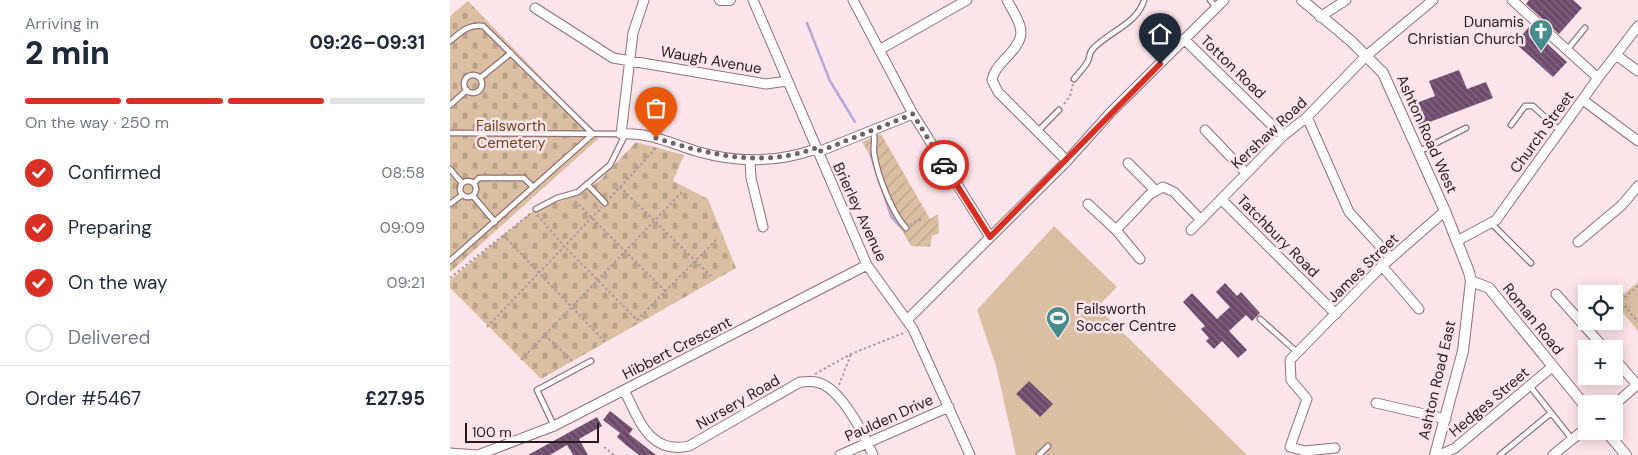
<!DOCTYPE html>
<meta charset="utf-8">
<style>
body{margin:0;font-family:"DM Sans",sans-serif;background:#f2f2f3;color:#1f2937;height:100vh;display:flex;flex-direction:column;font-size:19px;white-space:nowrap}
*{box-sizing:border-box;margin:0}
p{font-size:16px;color:#747a83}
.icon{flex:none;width:28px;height:28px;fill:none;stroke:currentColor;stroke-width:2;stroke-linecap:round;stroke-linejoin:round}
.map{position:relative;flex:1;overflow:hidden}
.sheet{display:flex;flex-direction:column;background:#fff;width:450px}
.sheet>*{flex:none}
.fabs{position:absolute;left:1128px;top:285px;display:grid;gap:10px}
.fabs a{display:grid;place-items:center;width:45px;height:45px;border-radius:0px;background:#fff;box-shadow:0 2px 12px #0003;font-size:25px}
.scale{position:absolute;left:15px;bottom:12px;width:134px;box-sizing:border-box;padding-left:5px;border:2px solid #271a1e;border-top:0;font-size:14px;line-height:18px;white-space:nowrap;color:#271a1e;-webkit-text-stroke:4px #fde5eb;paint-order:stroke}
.pin{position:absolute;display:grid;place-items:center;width:42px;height:42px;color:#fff;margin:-51px -21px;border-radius:50% 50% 50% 0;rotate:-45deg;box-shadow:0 0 5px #0007}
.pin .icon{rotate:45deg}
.courier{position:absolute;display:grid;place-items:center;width:50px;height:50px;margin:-25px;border:4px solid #d93025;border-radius:50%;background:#fff;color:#222;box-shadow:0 1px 6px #0007}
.overview em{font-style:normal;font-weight:800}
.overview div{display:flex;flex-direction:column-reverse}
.overview{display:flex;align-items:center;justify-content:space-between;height:85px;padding:0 25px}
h1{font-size:32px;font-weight:800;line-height:38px}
.bar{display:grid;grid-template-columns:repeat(4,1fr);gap:8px 5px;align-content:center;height:60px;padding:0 25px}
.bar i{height:6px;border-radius:4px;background:#e0e1e3}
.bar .active{background:#d93025}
.bar p{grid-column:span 4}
.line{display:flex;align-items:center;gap:12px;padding:0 25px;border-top:1px solid #e0e1e3}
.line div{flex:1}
ol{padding:0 25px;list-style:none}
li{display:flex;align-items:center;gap:15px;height:55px}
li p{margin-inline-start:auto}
li .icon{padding:5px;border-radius:50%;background:#d93025;color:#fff;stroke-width:4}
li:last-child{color:#747a83}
li i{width:28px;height:28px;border:2px solid #e0e1e3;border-radius:50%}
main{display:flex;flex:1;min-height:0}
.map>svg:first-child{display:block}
.grass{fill:url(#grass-tufts)}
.cemetery{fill:url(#cemetery-stones)}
.garden{fill:url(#garden-furrows)}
.pitch{fill:#dbbfa2}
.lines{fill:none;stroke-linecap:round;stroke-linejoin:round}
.stream{stroke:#b4a9d8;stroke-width:2.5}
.building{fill:url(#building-back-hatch)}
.service-casing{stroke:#917078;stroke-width:7}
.minor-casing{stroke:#917078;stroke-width:11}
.tertiary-casing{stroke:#917078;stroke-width:12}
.path{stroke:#ae9aa0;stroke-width:2;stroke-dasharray:2.5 2.5;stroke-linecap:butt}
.service{stroke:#fff;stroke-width:4.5}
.minor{stroke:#fff;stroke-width:9}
.tertiary{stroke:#fff;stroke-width:10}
.done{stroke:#726166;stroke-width:5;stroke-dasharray:0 9}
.route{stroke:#d93025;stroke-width:6}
.labels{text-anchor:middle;stroke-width:5;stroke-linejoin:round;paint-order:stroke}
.poi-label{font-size:15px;fill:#271a1e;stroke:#fde5eb;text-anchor:end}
.street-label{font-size:15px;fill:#271a1e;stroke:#fde5eb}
.park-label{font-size:15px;fill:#6d471b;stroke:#fde5eb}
</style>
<main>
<section class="sheet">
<div class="overview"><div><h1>2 min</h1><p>Arriving in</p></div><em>09:26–09:31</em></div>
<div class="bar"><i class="active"></i><i class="active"></i><i class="active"></i><i></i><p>On the way · 250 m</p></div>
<ol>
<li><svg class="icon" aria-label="check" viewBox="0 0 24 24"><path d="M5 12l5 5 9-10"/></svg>Confirmed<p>08:58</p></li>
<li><svg class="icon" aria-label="check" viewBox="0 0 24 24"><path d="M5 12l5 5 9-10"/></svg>Preparing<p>09:09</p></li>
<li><svg class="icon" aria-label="check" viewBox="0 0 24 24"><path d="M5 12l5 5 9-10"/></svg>On the way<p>09:21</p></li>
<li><i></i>Delivered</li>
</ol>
<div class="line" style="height:65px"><div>Order #5467</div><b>£27.95</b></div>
</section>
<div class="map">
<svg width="1188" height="455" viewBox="0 0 1188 455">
<defs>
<pattern id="grass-tufts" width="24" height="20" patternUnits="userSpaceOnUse" patternTransform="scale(1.25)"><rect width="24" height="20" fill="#dbbfa2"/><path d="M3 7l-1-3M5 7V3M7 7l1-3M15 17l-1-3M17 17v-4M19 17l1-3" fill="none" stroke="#bca48b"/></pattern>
<pattern id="cemetery-stones" width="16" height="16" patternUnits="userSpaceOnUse" patternTransform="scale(1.25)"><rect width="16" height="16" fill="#dbbfa2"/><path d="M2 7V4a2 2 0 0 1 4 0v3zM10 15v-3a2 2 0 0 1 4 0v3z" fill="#bca48b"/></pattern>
<pattern id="garden-furrows" width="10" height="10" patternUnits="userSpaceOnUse" patternTransform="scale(1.25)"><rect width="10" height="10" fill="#dbbfa2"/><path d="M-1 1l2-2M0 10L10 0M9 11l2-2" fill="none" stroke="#bca48b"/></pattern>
<pattern id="building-back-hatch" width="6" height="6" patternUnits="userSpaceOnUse" patternTransform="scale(1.25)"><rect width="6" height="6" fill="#6e4b6c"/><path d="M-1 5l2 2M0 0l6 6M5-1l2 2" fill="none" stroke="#826780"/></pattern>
</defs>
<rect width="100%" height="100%" fill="#fde5eb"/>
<path class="grass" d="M1188,282V331L1164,302Z"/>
<path class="cemetery" d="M18,1L149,138L0,272V16Z
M186,142L234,155L223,181L258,199L286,268L91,379L0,288V280L83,211L132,193L150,180Z"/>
<path class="garden" d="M431,134L480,219L488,214L489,233L482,236L480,247L461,246L453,232L440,217L419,154L412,142Z"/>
<path class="pitch" d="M604,226L667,287L647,307L797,455H566L546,366L527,310Z"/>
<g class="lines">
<path class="stream" d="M357,23L380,81L405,122
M421,155L425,166
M432,188L442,218L454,229"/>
</g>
<path class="building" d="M1079,0H1123L1132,8L1109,34L1076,4Z
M1079,27L1117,62L1103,77L1065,43Z
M1009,70L1017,89L1036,82L1043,98L969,126L961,105L985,96L979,81Z
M775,283L787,296L791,292L810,313L802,321L796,315L779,331L797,350L788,358L772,341L764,349L756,341L759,338L751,329L755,326L733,302L742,293L767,319L780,307L766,292Z
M579,381L603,404L590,417L566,394Z
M160,411L183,429L179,434L206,455H189L176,445L167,437L170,433L153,420Z
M147,417L152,426L129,439L138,455H123L117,445L100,455H78Z"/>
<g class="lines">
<g class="service-casing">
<path id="service" d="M760,0L766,7
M0,41C11,32 18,24 33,26L143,134L0,261
M1117,50L1135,28
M14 84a9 9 0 1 1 18 0a9 9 0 1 1-18 0Z
M30,78L61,53
M624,79C628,74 635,67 638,61C640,57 639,53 642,50C656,33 688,24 694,0
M0,105L17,90
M1061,125L1075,106H1083L1110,131
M423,131C426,139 423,145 424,153C427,174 442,213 456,228
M587,132L609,110
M0,133L171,134
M968,152L1016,128
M0,169L12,183
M10 189a8 8 0 1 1 16 0a8 8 0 1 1-16 0Z
M24,183L29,178H74L83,187
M137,184L155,203
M23,196L45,222
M0,204L12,195
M86,209L107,198L128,192L160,165L175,135
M1041,223L1081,263
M810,319L847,352
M1079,385L1122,439
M104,426L87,390L141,361
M589,455L598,446
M1050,455L1101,413"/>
</g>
<g class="minor-casing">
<path id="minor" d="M194,0L183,33L171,134C199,132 223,144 249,152C288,163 329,162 366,149
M303,0L417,265L463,329L520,455
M403,0L463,114L540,237
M557,0C573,29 579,35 554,60C548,67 544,71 542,80L548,92L617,161
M1062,0L1148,78
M85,8L163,58L316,84L337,81
M870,17L896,0
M734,39L833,136
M429,50L517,0
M1166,55L1188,71
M1133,100L1188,141
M857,117L899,212L941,258
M755,130L796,173
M368,152L463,114
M300,160L301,178L313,227
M678,163L705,190
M771,199L886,314
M638,204L666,230L690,259
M666,230L700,194L713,187L724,192L751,220
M741,230L833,136L857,117L916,56L983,0
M1007,241L1046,220L1148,78L1188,26
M1128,242L1172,205L1188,186
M932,266L969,309
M1106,294L1155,349
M458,319L617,161L660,113L774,0
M1164,358L1188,386
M174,390C189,419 199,455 239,446L350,382C355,382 361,381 366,382C390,386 414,434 423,455
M926,403L996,419
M1164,405L1187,385
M885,448L855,451L840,447L857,399L841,380L840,360L932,266L995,211
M0,453L28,455L104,426L417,265
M390,455L499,407
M990,455L1005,448L1102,367
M1103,455L1136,428"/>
</g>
<g class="tertiary-casing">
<path id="tertiary" d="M270,0H280
M852,0L901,41L933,73L995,211L1019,272L1021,281L1013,351L985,455
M1021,281L1039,288L1136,407
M1156,431L1176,455"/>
</g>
<path class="path" d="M614,104L620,96L623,84
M170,187L262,277
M160,198L206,148
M125,201L216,292
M87,215L114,246L187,320L268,238
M460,225L473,218
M53,235L155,342
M0,278L81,213
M1188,286L1170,301L1188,322
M37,327L152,207
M95,335L122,361
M71,360L232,192
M365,374L401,354L456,332
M389,385L401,354
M154,447L164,455"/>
<use href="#service" class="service"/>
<use href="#minor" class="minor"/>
<use href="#tertiary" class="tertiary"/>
</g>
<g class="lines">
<path class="done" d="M206,138C260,155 311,168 366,148L368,152L463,114L494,165"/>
<path class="route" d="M494,165L540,237L710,64"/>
</g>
<defs>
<g id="church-pin" transform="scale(1.25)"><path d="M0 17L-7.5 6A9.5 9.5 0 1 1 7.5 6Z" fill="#458d8d" stroke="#fde5eb"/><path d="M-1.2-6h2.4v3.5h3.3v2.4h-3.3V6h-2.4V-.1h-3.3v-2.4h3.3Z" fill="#fff"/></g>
<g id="stadium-pin" transform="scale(1.25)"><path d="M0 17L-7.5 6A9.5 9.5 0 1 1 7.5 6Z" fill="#458d8d" stroke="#fde5eb"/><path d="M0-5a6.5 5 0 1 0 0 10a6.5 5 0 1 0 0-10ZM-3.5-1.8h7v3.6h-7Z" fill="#fff"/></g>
</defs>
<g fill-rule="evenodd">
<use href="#church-pin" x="1091" y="31"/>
<use href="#stadium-pin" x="608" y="318"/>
</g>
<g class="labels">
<g class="poi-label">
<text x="1074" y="27">Dunamis<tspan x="1074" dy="17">Christian Church</tspan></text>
<text x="626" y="314" text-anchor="start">Failsworth<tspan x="626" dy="17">Soccer Centre</tspan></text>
</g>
<g class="street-label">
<text transform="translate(261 60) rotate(10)" y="5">Waugh Avenue</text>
<text transform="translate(783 67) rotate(44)" y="5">Totton Road</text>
<text transform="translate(1092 132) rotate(-54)" y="5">Church Street</text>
<text transform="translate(819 133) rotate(-43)" y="5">Kershaw Road</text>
<text transform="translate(977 134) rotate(66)" y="5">Ashton Road West</text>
<text transform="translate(410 212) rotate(65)" y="5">Brierley Avenue</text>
<text transform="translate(828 236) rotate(45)" y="5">Tatchbury Road</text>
<text transform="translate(913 268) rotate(-44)" y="5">James Street</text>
<text transform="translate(1083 319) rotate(51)" y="5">Roman Road</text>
<text transform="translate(227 348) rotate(-27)" y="5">Hibbert Crescent</text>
<text transform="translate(987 380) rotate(-77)" y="5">Ashton Road East</text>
<text transform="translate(288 402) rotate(-30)" y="5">Nursery Road</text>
<text transform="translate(1039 402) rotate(-40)" y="5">Hedges Street</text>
<text transform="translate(439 418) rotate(-24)" y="5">Paulden Drive</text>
</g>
<g class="park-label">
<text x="61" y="131">Failsworth<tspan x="61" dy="17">Cemetery</tspan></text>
</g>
</g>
</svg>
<div class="fabs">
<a><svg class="icon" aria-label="locate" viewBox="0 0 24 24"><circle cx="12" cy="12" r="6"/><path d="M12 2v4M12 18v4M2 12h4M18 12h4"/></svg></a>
<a>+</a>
<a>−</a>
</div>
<div class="scale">100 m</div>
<div class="pin" style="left:206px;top:138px;background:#ea580c"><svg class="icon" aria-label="bag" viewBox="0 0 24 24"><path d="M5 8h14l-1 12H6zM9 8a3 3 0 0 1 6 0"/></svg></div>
<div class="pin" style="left:710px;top:64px;background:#1f2937"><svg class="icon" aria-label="home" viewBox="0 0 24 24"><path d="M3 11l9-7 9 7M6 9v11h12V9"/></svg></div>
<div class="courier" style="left:494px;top:165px"><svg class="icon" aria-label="car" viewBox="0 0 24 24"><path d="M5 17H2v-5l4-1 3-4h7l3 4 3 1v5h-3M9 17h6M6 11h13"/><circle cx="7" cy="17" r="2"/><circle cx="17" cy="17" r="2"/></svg></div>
</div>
</main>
